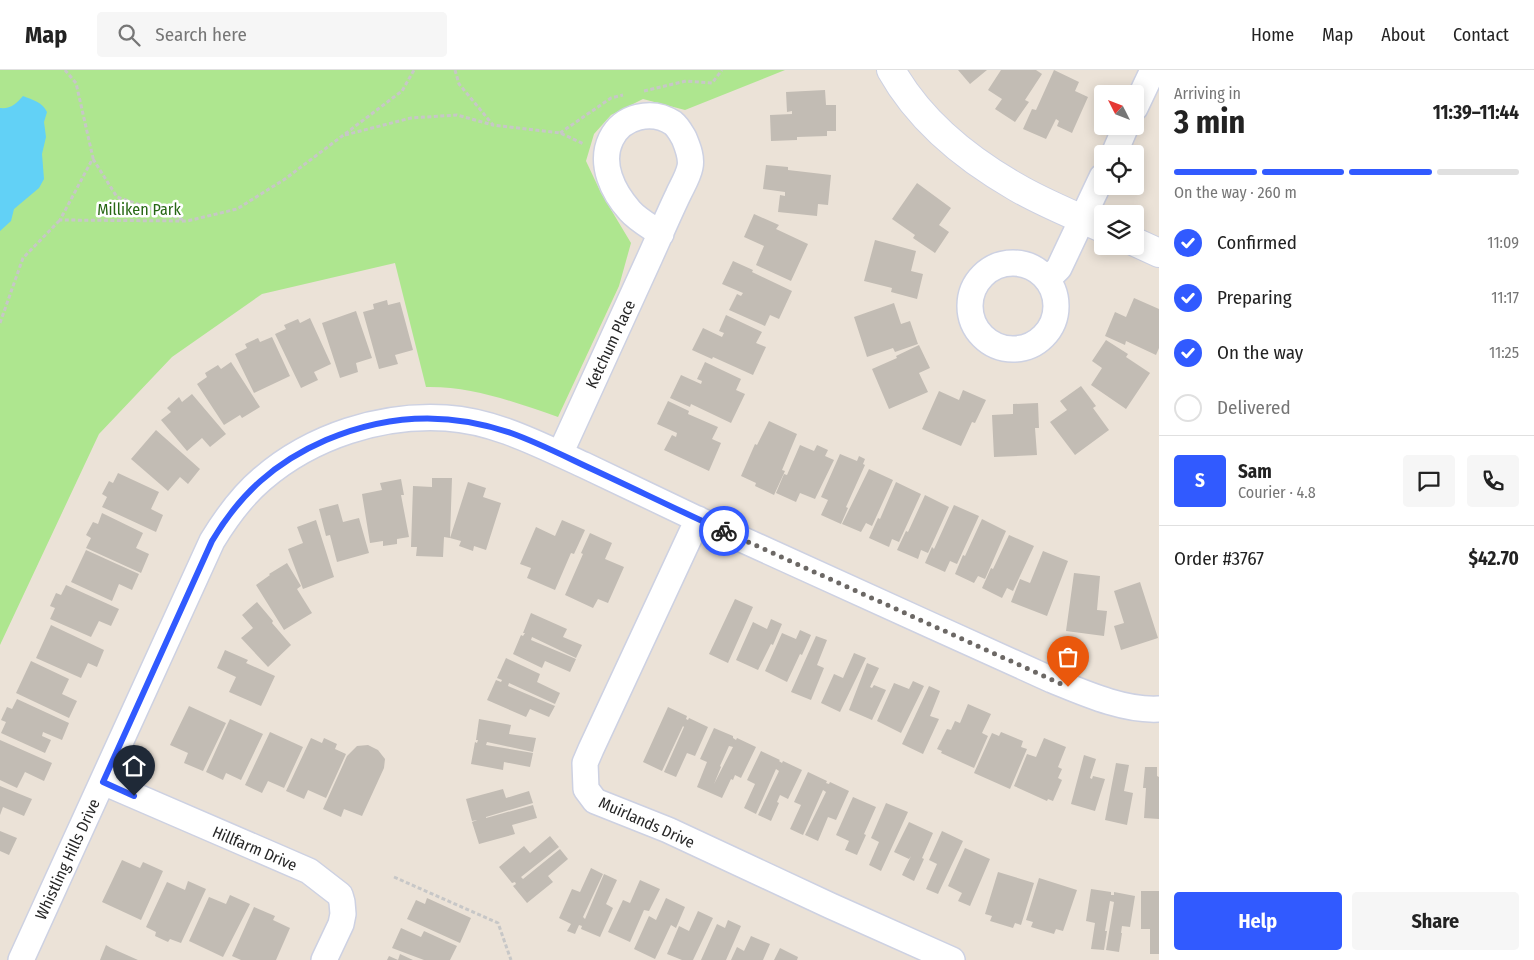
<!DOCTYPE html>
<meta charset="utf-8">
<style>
body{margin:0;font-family:"Fira Sans Condensed",sans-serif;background:#f6f6f6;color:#222;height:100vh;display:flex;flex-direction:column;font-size:19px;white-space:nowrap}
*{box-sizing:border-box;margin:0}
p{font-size:16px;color:#767676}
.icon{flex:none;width:28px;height:28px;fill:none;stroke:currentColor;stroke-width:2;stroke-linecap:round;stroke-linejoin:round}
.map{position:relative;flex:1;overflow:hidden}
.details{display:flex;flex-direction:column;background:#fff;width:375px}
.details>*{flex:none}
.needle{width:32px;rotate:312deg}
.controls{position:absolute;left:1094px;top:15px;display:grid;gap:10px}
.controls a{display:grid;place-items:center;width:50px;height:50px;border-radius:5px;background:#fff;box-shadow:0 2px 12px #0003;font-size:25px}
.pin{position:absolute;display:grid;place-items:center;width:42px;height:42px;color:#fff;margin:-51px -21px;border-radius:50% 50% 50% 0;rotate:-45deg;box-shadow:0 0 5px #0007}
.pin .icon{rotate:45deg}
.courier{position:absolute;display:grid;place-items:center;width:50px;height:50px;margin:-25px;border:4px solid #315aff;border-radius:50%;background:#fff;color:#222;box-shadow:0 1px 6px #0007}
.head em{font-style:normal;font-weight:700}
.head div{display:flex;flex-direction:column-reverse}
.head{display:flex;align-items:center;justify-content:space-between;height:85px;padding:0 15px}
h1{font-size:32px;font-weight:700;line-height:38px}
.bar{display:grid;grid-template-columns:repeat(4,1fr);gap:8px 5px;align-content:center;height:60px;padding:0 15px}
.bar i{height:6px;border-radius:4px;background:#e0e0e0}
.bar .on{background:#315aff}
.bar p{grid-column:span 4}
.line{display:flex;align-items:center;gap:12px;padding:0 15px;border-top:1px solid #e0e0e0}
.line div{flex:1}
.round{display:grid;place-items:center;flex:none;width:52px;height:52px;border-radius:5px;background:#f6f6f6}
ol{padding:0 15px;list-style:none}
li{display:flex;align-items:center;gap:15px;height:55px}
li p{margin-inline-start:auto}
li .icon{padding:5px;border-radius:50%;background:#315aff;color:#fff;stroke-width:4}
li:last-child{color:#767676}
li i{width:28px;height:28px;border:2px solid #e0e0e0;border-radius:50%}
.cta{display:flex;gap:10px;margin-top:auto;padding:10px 15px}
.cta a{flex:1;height:58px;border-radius:5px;background:#315aff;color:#fff;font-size:20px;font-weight:700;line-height:58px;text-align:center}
.cta a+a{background:#f6f6f6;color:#222}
header{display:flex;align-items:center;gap:30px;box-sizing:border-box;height:70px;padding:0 25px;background:#fff;border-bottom:1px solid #e0e0e0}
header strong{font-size:24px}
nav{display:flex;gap:28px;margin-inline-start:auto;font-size:18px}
.search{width:350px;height:45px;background:#f6f6f6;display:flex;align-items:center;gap:12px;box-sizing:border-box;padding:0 18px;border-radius:5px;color:#767676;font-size:19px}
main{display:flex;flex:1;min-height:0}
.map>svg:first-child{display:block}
.green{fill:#aee68f}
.water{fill:#62d1f6}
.building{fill:#c2bcb4;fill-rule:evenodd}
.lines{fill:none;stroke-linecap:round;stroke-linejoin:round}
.street-casing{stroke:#cdd1e2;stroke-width:28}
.secondary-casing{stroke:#cdd1e2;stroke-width:30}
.path{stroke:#c7c7c7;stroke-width:3;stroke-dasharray:4 2.5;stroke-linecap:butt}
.street{stroke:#fff;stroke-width:25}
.secondary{stroke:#fff;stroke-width:28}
.done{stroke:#6c6865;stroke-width:5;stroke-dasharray:0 9}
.route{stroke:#315aff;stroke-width:6}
.labels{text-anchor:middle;stroke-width:5;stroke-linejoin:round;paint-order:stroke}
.park-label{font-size:16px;fill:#276714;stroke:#fff}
.street-label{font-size:16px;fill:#272727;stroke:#fff}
</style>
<header>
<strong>Map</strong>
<div class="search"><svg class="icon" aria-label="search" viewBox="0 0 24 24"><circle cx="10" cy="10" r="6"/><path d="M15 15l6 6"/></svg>Search here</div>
<nav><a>Home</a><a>Map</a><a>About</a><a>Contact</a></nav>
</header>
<main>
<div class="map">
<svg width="1159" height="890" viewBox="0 0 1159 890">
<rect width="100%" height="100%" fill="#ebe2d7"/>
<path class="green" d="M0,0H785L685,40L643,29L611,45L594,64L586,91L601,123L631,173L619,216L558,347C514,332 472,316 426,317L395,193L262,224L172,287L99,364L0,575Z"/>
<path class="water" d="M23,26C33,30 42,32 47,42L44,52L46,67L42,84L44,109L39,118L14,139L11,151L0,161V38C11,39 16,34 23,26Z"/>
<path class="building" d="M958,0H987L970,14Z
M1001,0H1036L1042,4L1025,30L1029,32L1015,52L995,39L1002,29L988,20Z
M1054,0L1079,12L1075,21L1088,27L1072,63L1057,56L1059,51L1056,49L1046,69L1023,59L1032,39L1036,40Z
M825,20L826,35H836V61H827V66L797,67V70L771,71L770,45L792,44V41L787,42L786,22Z
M766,95L788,97V100L831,105L828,135L818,134L817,146L778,142L780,125L785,126V122L763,119Z
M917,113L951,138L939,155L949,162L935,183L913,168L915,165L892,149Z
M754,144L779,155L776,159L808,174L791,211L756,195L764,176L744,167Z
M875,170L916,181L911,201L923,204L917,229L891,222L892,218L864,211Z
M733,191L753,200L752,202L792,221L779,249L770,245L765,256L729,240L737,224L741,226L743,223L722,214Z
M1134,228L1159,239V278L1156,285L1126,271L1125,275L1105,266L1115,242L1126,247Z
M387,230L388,235L400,232L413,280L395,285L398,294L379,299L363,242L374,239L373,234Z
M894,233L901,254L910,251L918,274L895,282L893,278L867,287L854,247Z
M356,241L372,288L356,293L358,302L340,308L322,253Z
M726,245L762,262L756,273L766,277L753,305L713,287L712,289L692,280L703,258L722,267L724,263L719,261Z
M310,248L331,294L314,302L318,310L301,318L275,264L286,259L284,255L298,249L300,253Z
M272,267L290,306L254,323L235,284L247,278L245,274L258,268L260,272Z
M1106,270L1128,284L1126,287L1150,303L1126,339L1091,315L1102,298L1092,291Z
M919,275L930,298L919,303L928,322L889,339L872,299L897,288L896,286Z
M231,292L260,337L242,348L240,345L224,355L197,314L207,307L205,303L218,295L221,299Z
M705,292L741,309L736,320L745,324L731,353L691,334L690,337L670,328L681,305L701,314L702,311L697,309Z
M1081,316L1096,336L1093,338L1109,360L1075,385L1050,352L1067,340L1060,331Z
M963,320L986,330L975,353L972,352L961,376L922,359L939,321L959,330Z
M192,324L226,364L210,377L202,368L187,381L161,350L171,342L167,338L179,327L182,332Z
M668,331L689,341L688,344L718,357L712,369L721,373L709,401L664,380L672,365L676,367L677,363L657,354Z
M1038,333L1039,358H1035L1037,385L994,387L992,345L1013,344V334Z
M769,351L797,364L782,400L785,401L774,425L755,416L756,413L741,406L755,374L757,375Z
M156,360L200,399L188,414L180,407L168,421L131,389Z
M800,375L814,381L817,375L828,380L825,386L834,390L815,429L800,423L796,432L776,423L784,404L787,405Z
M840,384L857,391L859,386L865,389L863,394L865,395L846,437L848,438L841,454L821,445L828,430L821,427Z
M869,399L893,410L872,456L866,453L861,462L842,454Z
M118,403L159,422L151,439L163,445L156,462L102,437L107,427L102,424L109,411L113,413Z
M432,408H452L450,468L444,467L443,487L416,486L417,477H411L413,416L432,417Z
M401,409L404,425H401L409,467L397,469V474L383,476V471L370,473L362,424L382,420L380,413Z
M468,412L486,418L483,427L501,433L486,480L474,476L473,481L459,476L461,471L450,468Z
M896,412L921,424L899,472L892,469L889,477L869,468L878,448L880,449Z
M925,425L949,437L928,483L921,480L918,489L897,480L906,461L908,462Z
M338,434L343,452L359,448L369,483L337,492L330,465L326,466L319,439Z
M954,435L979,446L957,494L950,491L945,502L925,493L932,477L934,479Z
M102,443L143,463L136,478L149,484L141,503L86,478L91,468L86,465L93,452L98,454Z
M982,449L1006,461L985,509L978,506L974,513L955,504L963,485L965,486Z
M316,450L334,507L303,519L288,479L303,473L297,457Z
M562,450L585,460L574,484L571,483L555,520L527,508L531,498L520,494L536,457L555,466Z
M590,463L612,473L605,489L624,497L608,533L598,529L593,538L565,525L583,484L581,483Z
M1009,465L1034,476L1013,521L1007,518L1002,528L982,518L991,498L993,499Z
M86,480L139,504L132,520L119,514L112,531L71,512Z
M1043,481L1068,491L1047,546L1011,532L1020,509L1030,513Z
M287,493L301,516L297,519L312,543L284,560L256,515L270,505L269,504Z
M1074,503L1100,506L1097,540L1107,541L1104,566L1066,561Z
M1140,512L1158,568L1121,580L1114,556L1124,553L1114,521Z
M66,515L119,539L111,556L99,551L91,567L50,549L55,538L50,536L56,523L61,525Z
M735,529L753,537L728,593L709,584Z
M257,532L273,551L272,553L291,575L268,597L241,568L253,558L242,545Z
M531,543L567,559L563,567L582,575L576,588L532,567L531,570L576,589L570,602L545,591L542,598L513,584L521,565L523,566L525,563H523Z
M771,549L782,554L773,575L771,574L758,600L736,590L753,552L767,559Z
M51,555L104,580L97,597L88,593L81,608L36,588Z
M800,560L811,565L802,585L800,584L787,612L765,601L782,563L796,569Z
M816,566L827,570L817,595L824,598L811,630L791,622Z
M225,580L248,590L246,593L275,606L261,636L229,622L236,607L217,598Z
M854,583L866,588L840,642L821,633L834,604L843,608Z
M506,588L540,604L537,612L560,623L555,634L509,613L508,616L555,636L549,647L530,639L526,647L487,630L496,610L501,612L502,610L497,608Z
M31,591L69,609L62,624L77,631L69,648L16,623Z
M867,593L879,598L870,617L872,618L874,615L886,620L872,650L849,640Z
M913,611L924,616L901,663L877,651L894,613L909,619Z
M929,616L940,621L930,646L939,649L923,684L902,674Z
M17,629L69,653L62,670L43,662L42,666L51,670L45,683L1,663L6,652L1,650L7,637L12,639Z
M968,634L991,644L982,663L988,666L974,698L941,683L942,681L937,679L947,659L951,660L955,651L960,653Z
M189,636L226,653L203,701L184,693L188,683L170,675Z
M668,637L687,646L686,649L688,650L689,648L708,657L695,686L687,683L676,707L664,702L684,657L683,656L662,701L643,692Z
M230,649L263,664L241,710L226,703L223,710L206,702Z
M479,649L511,655L509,664L536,668L533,682L487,672L486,675L533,683L530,697L504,692L503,700L471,694L475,672L477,673L478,670H476Z
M714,658L733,666V668L736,670L737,668L756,677L741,708L735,705L733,710L731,709L722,728L697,717L707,692L700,689ZM729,676L733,677L714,714L721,697L720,696Z
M270,662L303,677L284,718L268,711L262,723L245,715Z
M1001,662L1023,671L1021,677L1027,679L1010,719L974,703L992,663L999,666Z
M311,668L322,673L324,668L337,674L335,679L346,684L326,728L308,720L304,729L286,721Z
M1044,668L1066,677L1058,697L1062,699L1058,708L1062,710L1053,731L1048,729L1047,731L1014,716L1027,684L1036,687Z
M0,670L52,693L44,711L25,702L17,718L0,710Z
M368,675L378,680L385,689L384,698L362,746L344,739L341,747L323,739L347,686L357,676Z
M761,681L780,690L779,691L782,693L783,691L802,700L788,729L780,725L777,732L779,733L771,751L758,745L779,701L776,699L756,744L744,738L755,714L747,710Z
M1084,685L1096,689L1090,708L1092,709L1093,706L1105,709L1095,741L1071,734Z
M1116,693L1129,695L1124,721L1133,723L1127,755L1105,750Z
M1145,697H1157V706L1159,707V749L1144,748L1146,718H1143Z
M808,702L827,711L826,713L829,714L830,712L849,721L836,750L828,747L818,771L805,765L826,722L823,720L803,765L790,759L801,735L794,732Z
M0,716L32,729L24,746L3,737L0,745Z
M503,719L506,728L529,721L533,733L486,747V748L533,735L537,748L512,755L515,764L479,774L472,752L477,750L472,751L466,729Z
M853,727L876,737L864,764L866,765L857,785L845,780L849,771L836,765Z
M886,733L908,742L881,801L869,795L879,772L871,768Z
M909,752L933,763L922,788L924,789L914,811L902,805L911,786L909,789L894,782Z
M0,761L17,768L9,785L0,781Z
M942,761L963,771L938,824L926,819L937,794L929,790Z
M550,766L559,777L521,807L523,809L560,779L568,789L548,806L553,812L527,833L513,816L516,814L515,812L512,813L499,797L524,776L530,783Z
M965,778L990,789L970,836L958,831L962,823L948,816Z
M122,790L140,798L143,792L163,801L141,850L102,832Z
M591,798L603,804L583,847L585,849L604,804L617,810L606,834L613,838L600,867L581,859L582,856L579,855L575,864L567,861L571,854L559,848L572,819L580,822Z
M998,802L1034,813L1021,855L1015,853L1013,858L990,851L992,846L985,844Z
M1039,808L1077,820L1063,861L1056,859L1054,864L1031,857L1033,852L1026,850Z
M640,810L660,819L649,841L644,840L630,872L608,862L623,830L630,833Z
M188,811L206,819L181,873L170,869L168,872L155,866L156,862L146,857L167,812L185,820Z
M1091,819L1111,822V825H1114V822L1135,826L1130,857L1122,856L1121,863H1122L1119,882L1106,880L1114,832L1110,831L1105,861H1107L1104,880L1091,879L1095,853L1086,851Z
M1141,821H1159V884H1150V859H1141Z
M230,825L250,834L223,887L189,871L209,827L226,834Z
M427,828L471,848L460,873L407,849L416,830L425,834Z
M666,828L685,837L676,858L671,855L655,889L634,879L649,846L656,850Z
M254,837L275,846L273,850L290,858L276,890H241L232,886Z
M698,841L713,848L693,890H682L667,884L679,856L689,861Z
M728,850L741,856L726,890H701L717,854L725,858Z
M401,858L421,867L424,861L457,876L450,890H424L392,878Z
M751,866L770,874L763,890H731L737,877L744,881Z
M106,875L111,878L138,890H100Z
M780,878L798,887L797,890H774Z
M400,884L413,890H387L389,886L398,890Z"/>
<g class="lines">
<g class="street-casing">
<path id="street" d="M1135,38L1153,0
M1114,84L1126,56
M970 236a43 43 0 1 1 86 0a43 43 0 1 1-86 0Z
M1047,210L1059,198L1102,107
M560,384C590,318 620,253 650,187C659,167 668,146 678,125C682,116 688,107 690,97C692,87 688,78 684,68C681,63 678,57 673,53C652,39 622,46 611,69C599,94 613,122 630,141C638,150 651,157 661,164
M698,449L591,679L585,693L586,719L595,731L668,760L831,836L952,890
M103,712L309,801L340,825L342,832L343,844L341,854L324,890
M21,890L212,471C226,448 242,426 262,409C312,366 381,344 446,348C495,351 540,375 584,395C621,413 658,430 695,448C814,503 933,556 1052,610C1084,623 1124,641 1159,639"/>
</g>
<g class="secondary-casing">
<path id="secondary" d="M891,0C919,50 967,89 1016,117C1043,133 1074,145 1102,158
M1135,172L1159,183"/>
</g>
<path class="path" d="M65,0L76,13L93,88L60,150L187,151L237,139L285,109L402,21L414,0
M455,0L459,14L493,55L560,63L584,74
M644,21L686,11L712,13L722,0
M560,63L611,28L623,25
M345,65L411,48L457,45L493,55
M93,89L117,127L184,150
M0,253L23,188L60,150
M394,807L498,853L511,890"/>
<use href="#street" class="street"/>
<use href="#secondary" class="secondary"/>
</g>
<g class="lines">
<path class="done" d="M724,461L1068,617"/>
<path class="route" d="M134,726L103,712L212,471C240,424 275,392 326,370C387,344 448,341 511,363C539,373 566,387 594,400C637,420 680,441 724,461"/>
</g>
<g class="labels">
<g class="park-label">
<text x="139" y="145">Milliken Park</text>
</g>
<g class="street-label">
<text transform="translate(610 274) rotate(-65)" y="6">Ketchum Place</text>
<text transform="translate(647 752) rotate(24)" y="6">Muirlands Drive</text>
<text transform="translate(255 778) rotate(23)" y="6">Hillfarm Drive</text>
<text transform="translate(67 789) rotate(-65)" y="6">Whistling Hills Drive</text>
</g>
</g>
</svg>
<div class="controls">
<a><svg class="needle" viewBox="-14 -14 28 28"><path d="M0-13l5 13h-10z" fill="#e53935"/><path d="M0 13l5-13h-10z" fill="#767676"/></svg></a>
<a><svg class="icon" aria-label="locate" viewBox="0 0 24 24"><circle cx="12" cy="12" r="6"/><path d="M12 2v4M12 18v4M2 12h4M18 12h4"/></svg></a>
<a><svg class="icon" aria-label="layers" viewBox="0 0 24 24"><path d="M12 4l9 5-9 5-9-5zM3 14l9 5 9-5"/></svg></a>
</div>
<div class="pin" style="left:1068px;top:617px;background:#ea580c"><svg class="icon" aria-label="bag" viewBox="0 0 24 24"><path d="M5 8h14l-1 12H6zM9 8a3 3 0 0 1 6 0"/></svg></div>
<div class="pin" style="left:134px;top:726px;background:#1f2937"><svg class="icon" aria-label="home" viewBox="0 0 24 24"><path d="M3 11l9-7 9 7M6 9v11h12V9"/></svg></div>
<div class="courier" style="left:724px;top:461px"><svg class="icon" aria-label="bike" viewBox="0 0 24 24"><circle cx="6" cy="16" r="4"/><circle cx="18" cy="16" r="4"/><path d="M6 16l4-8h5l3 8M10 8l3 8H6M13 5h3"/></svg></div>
</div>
<section class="details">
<div class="head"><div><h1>3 min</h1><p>Arriving in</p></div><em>11:39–11:44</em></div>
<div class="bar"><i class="on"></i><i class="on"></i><i class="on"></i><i></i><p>On the way · 260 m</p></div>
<ol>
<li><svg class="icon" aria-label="check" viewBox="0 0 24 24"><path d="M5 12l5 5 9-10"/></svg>Confirmed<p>11:09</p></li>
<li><svg class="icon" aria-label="check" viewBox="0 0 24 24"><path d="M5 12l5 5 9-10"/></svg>Preparing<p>11:17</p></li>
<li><svg class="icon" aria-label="check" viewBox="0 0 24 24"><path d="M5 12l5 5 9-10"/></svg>On the way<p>11:25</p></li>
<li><i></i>Delivered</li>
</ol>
<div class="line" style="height:90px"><b class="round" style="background:#315aff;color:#fff">S</b><div><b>Sam</b><p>Courier · 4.8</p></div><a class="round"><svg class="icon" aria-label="chat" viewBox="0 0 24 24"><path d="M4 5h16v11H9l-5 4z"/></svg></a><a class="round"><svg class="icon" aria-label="phone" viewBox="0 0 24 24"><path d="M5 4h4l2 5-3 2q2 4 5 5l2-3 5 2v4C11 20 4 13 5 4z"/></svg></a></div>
<div class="line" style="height:65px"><div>Order #3767</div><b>$42.70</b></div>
<div class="cta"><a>Help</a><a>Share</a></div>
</section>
</main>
